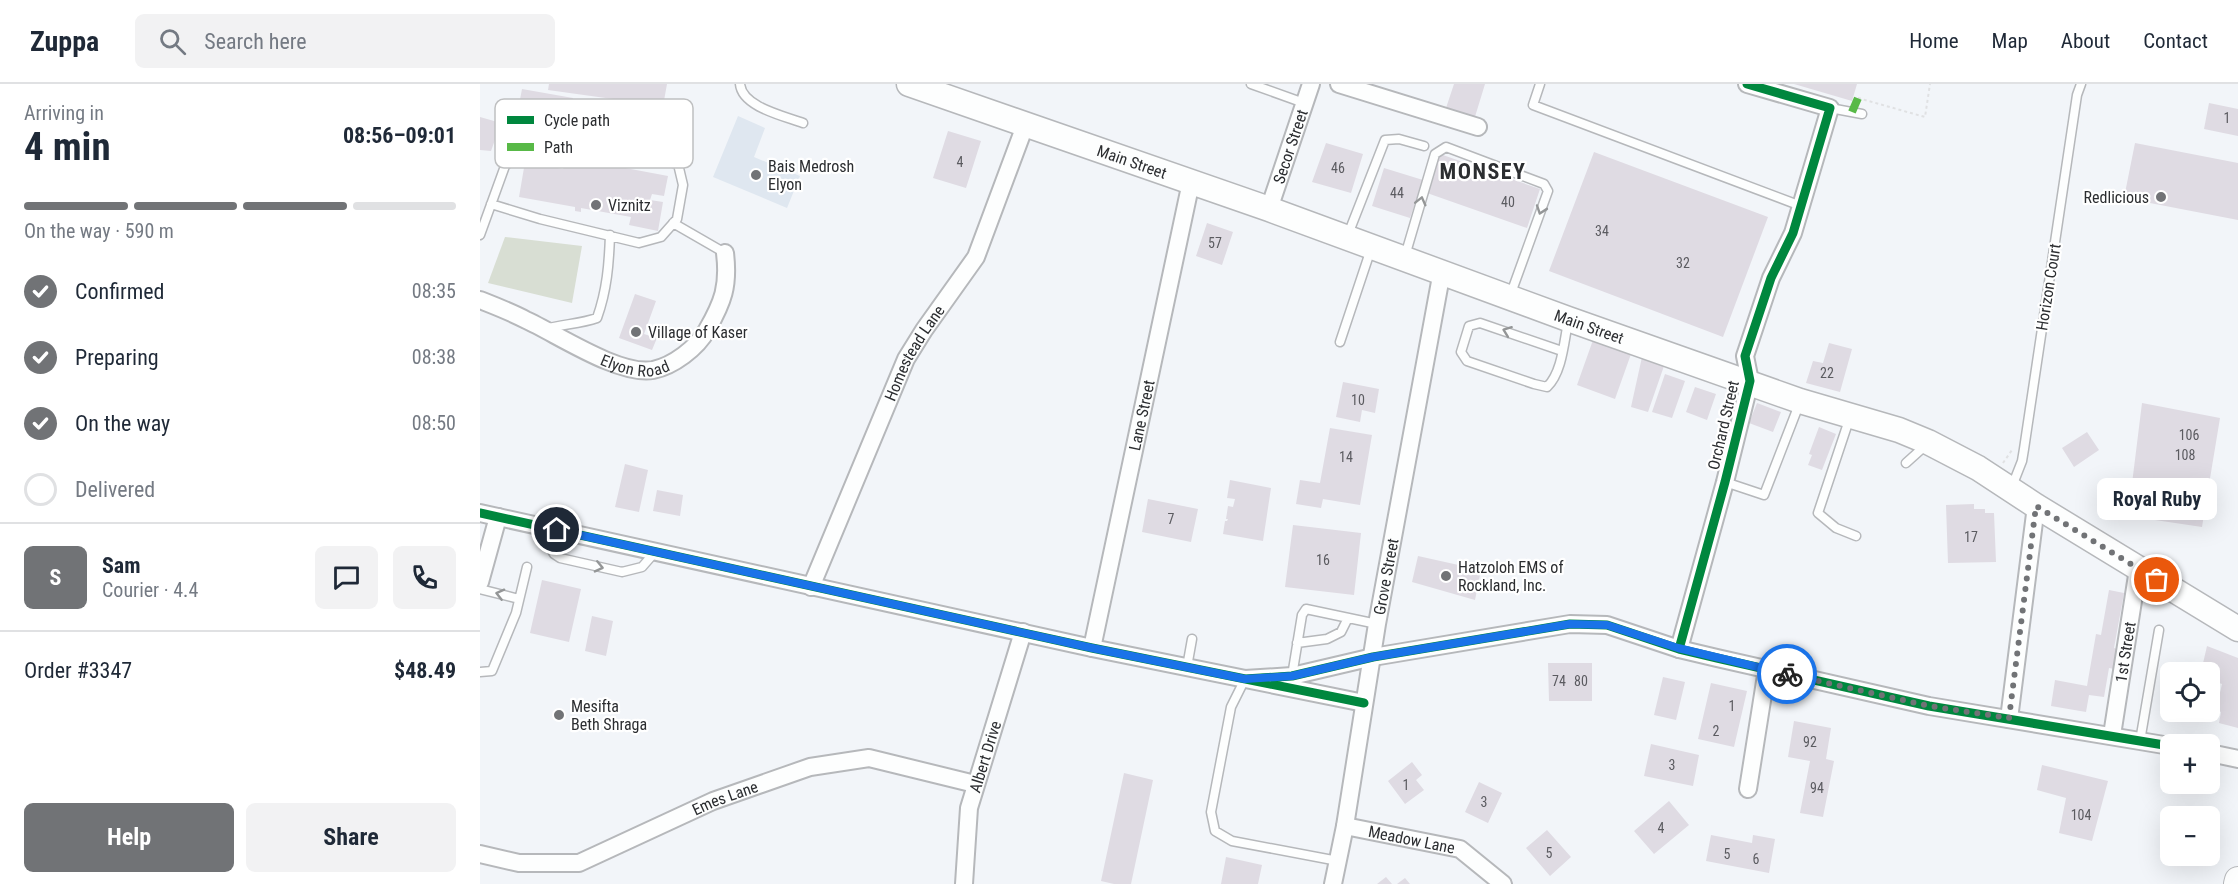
<!DOCTYPE html>
<meta charset="utf-8">
<style>
body{margin:0;font-family:"Roboto Condensed",sans-serif;background:#f2f2f3;color:#1f2937;height:100vh;display:flex;flex-direction:column;font-size:22px;white-space:nowrap}
*{box-sizing:border-box;margin:0}
p{font-size:20px;color:#747a83}
.icon{flex:none;width:33px;height:33px;fill:none;stroke:currentColor;stroke-width:2;stroke-linecap:round;stroke-linejoin:round}
.map{position:relative;flex:1;overflow:hidden}
.drawer{display:flex;flex-direction:column;background:#fff;width:480px}
.drawer>*{flex:none}
.buttons{position:absolute;left:1680px;top:578px;display:grid;gap:12px}
.buttons a{display:grid;place-items:center;width:60px;height:60px;border-radius:9px;background:#fff;box-shadow:0 6px 24px #0002;font-size:30px}
.pin{position:absolute;display:grid;place-items:center;width:51px;height:51px;color:#fff;margin:-26px;border:3px solid #fff;border-radius:50%;box-shadow:0 2px 6px #0007}
.courier{position:absolute;display:grid;place-items:center;width:60px;height:60px;margin:-30px;border:4px solid #1a73e8;border-radius:50%;background:#fff;color:#222;box-shadow:0 2px 8px #0007}
.bubble{position:absolute;height:42px;border-radius:9px;background:#fff;box-shadow:0 6px 24px #0002;font-size:20px;font-weight:700;line-height:42px;text-align:center}
.head em{font-style:normal;font-weight:700}
.head div{display:flex;flex-direction:column-reverse}
.head{display:flex;align-items:center;justify-content:space-between;height:102px;padding:0 24px}
h1{font-size:39px;font-weight:700;line-height:45px}
.bar{display:grid;grid-template-columns:repeat(4,1fr);gap:9px 6px;align-content:center;height:72px;padding:0 24px}
.bar i{height:8px;border-radius:4px;background:#e0e1e3}
.bar .current{background:#717376}
.bar p{grid-column:span 4}
.line{display:flex;align-items:center;gap:15px;padding:0 24px;border-top:2px solid #e0e1e3}
.line div{flex:1}
.round{display:grid;place-items:center;flex:none;width:63px;height:63px;border-radius:9px;background:#f2f2f3}
ol{padding:0 24px;list-style:none}
li{display:flex;align-items:center;gap:18px;height:66px}
li p{margin-inline-start:auto}
li .icon{padding:6px;border-radius:50%;background:#717376;color:#fff;stroke-width:4}
li:last-child{color:#747a83}
li i{width:33px;height:33px;border:3px solid #e0e1e3;border-radius:50%}
.button{display:flex;gap:12px;margin-top:auto;padding:12px 24px}
.button a{flex:1;height:69px;border-radius:9px;background:#717376;color:#fff;font-size:24px;font-weight:700;line-height:69px;text-align:center}
.button a+a{background:#f2f2f3;color:#1f2937}
header{display:flex;align-items:center;gap:36px;box-sizing:border-box;height:84px;padding:0 30px;background:#fff;border-bottom:2px solid #e0e1e3}
header strong{font-size:28px}
nav{display:flex;gap:33px;margin-inline-start:auto;font-size:21px}
.search{width:420px;height:54px;background:#f2f2f3;display:flex;align-items:center;gap:15px;box-sizing:border-box;padding:0 21px;border-radius:9px;color:#747a83;font-size:22px}
main{display:flex;flex:1;min-height:0}
.map>svg:first-child{display:block}
.built{fill:#dfe7f0}
.green{fill:#d8ded3}
.building{fill:#dfdbe3}
.lines{fill:none;stroke-linecap:round;stroke-linejoin:round}
.service-casing{stroke:#b6b8bb;stroke-width:11}
.minor-casing{stroke:#b6b8bb;stroke-width:20}
.secondary-casing{stroke:#b6b8bb;stroke-width:27}
.primary-casing{stroke:#b6b8bb;stroke-width:28}
.path{stroke:#e0e1e3;stroke-width:2;stroke-dasharray:3 3;stroke-linecap:butt}
.service{stroke:#fdfefe;stroke-width:8}
.minor{stroke:#fdfefe;stroke-width:16}
.secondary{stroke:#fdfefe;stroke-width:24}
.primary{stroke:#fdfefe;stroke-width:26}
.quiet{stroke:#58b947;stroke-width:8;stroke-dasharray:15 8;stroke-linecap:butt}
.cycleway-casing{stroke:#fff;stroke-width:13}
.cycleway{stroke:#00873e;stroke-width:9}
.oneway{stroke:#949697}
.done{stroke:#717376;stroke-width:6;stroke-dasharray:0 10.8}
.route{stroke:#1a73e8;stroke-width:8}
.poi-dot{fill:#717376;stroke:#fff;stroke-width:2}
.labels{text-anchor:middle;stroke-width:4.5;stroke-linejoin:round;paint-order:stroke}
.number-label{font-size:14px;fill:#5b5b60}
.street-label{font-size:16px;fill:#2b2d30;stroke:#fff}
.poi-label{font-size:16px;fill:#2b2d30;stroke:#fff;text-anchor:start}
.district-label{font-size:22px;font-weight:bold;letter-spacing:1.5px;fill:#2b2d30;stroke:#fff}
.key{fill:#fff;stroke:#bfc0c1;stroke-width:1.5}
.key-label{font-size:16px;fill:#2b2d30}
</style>
<header>
<strong>Zuppa</strong>
<div class="search"><svg class="icon" aria-label="search" viewBox="0 0 24 24"><circle cx="10" cy="10" r="6"/><path d="M15 15l6 6"/></svg>Search here</div>
<nav><a>Home</a><a>Map</a><a>About</a><a>Contact</a></nav>
</header>
<main>
<section class="drawer">
<div class="head"><div><h1>4 min</h1><p>Arriving in</p></div><em>08:56–09:01</em></div>
<div class="bar"><i class="current"></i><i class="current"></i><i class="current"></i><i></i><p>On the way · 590 m</p></div>
<ol>
<li><svg class="icon" aria-label="check" viewBox="0 0 24 24"><path d="M5 12l5 5 9-10"/></svg>Confirmed<p>08:35</p></li>
<li><svg class="icon" aria-label="check" viewBox="0 0 24 24"><path d="M5 12l5 5 9-10"/></svg>Preparing<p>08:38</p></li>
<li><svg class="icon" aria-label="check" viewBox="0 0 24 24"><path d="M5 12l5 5 9-10"/></svg>On the way<p>08:50</p></li>
<li><i></i>Delivered</li>
</ol>
<div class="line" style="height:108px"><b class="round" style="background:#717376;color:#fff">S</b><div><b>Sam</b><p>Courier · 4.4</p></div><a class="round"><svg class="icon" aria-label="chat" viewBox="0 0 24 24"><path d="M4 5h16v11H9l-5 4z"/></svg></a><a class="round"><svg class="icon" aria-label="phone" viewBox="0 0 24 24"><path d="M5 4h4l2 5-3 2q2 4 5 5l2-3 5 2v4C11 20 4 13 5 4z"/></svg></a></div>
<div class="line" style="height:78px"><div>Order #3347</div><b>$48.49</b></div>
<div class="button"><a>Help</a><a>Share</a></div>
</section>
<div class="map">
<svg width="1758" height="800" viewBox="0 0 1758 800">
<rect width="100%" height="100%" fill="#f2f5f9"/>
<path class="built" d="M258,32L285,44L274,73L320,92L307,124L233,93Z"/>
<path class="green" d="M25,153L102,162L92,219L8,199Z"/>
<path class="building" d="M69,0H187L183,22L68,6Z
M974,0H1005L994,36L965,27Z
M1314,0H1377L1372,17Z
M42,5L93,14L86,56L34,47Z
M1729,19L1758,25V52L1724,45Z
M0,33L21,39L11,67L0,66Z
M468,47L501,57L486,104L453,94Z
M846,59L883,70L871,109L832,98Z
M1655,59L1758,79V136L1644,114Z
M1114,68L1288,133L1243,253L1069,187Z
M960,70L1060,105L1047,144L947,109Z
M87,73L188,92L184,112L172,110L170,116L183,118L178,147L149,141L151,133L101,124V128L95,127V123L39,113L45,78L83,85Z
M904,84L943,96L930,134L892,122Z
M727,139L753,148L742,181L716,172Z
M155,210L176,217L164,250L177,254L172,266L139,254Z
M1113,256L1151,270L1135,315L1097,301Z
M1349,259L1372,265L1360,308L1326,299L1333,277L1343,279Z
M1162,273L1184,282L1168,328L1151,323Z
M1185,290L1205,297L1192,334L1172,328Z
M863,298L899,305L895,329L882,326L880,338L856,333Z
M1215,303L1236,310L1227,336L1206,328Z
M1277,319L1301,328L1293,348L1269,339Z
M1662,319L1740,334L1722,443L1648,432Z
M1339,343L1356,350L1342,386L1328,381L1332,371L1329,370Z
M850,344L892,351L880,421L843,415L841,424L816,420L820,396L840,399Z
M1607,348L1619,366L1594,383L1582,364Z
M145,380L168,386L159,428L135,423Z
M750,396L791,404L783,457L743,450L745,437H747L748,435H746L748,422L753,423L755,415L747,414Z
M177,406L203,411L200,432L173,427Z
M668,415L718,425L711,458L662,448Z
M1494,420V425H1505V429H1514L1516,478L1468,479L1466,421Z
M813,441L881,449L874,511L805,503Z
M938,472L1001,486L995,516L932,498Z
M62,496L101,505L89,558L50,549Z
M1629,506L1644,509L1634,564L1637,565L1634,585L1629,584L1624,613L1609,611L1606,628L1571,622L1575,596L1607,602L1616,550L1621,551Z
M112,532L133,537L126,572L105,567Z
M1727,562L1758,574V644L1739,639L1741,628L1736,626L1742,600L1730,596V588H1721Z
M1068,579H1112V617H1069Z
M1183,593L1205,598L1196,636L1174,631Z
M1231,599L1267,607L1254,663L1218,655Z
M1314,637L1351,644L1346,675L1354,677L1343,733L1320,729L1330,677L1308,673Z
M1171,660L1219,671L1213,702L1164,692Z
M932,678L942,691L936,696L944,706L925,720L908,697Z
M1562,681L1628,697L1612,757L1579,749L1586,714L1557,706Z
M644,689L673,696L651,800H634L621,797Z
M999,698L1022,709L1008,739L985,728Z
M1189,717L1209,741L1174,770L1154,747Z
M1067,746L1091,773L1070,792L1046,764Z
M1231,751L1272,759L1273,751L1295,755L1289,789L1226,777Z
M746,773L782,781L778,800H741Z
M906,793L912,800H897Z
M925,794L930,800H917Z"/>
<g class="lines">
<g class="service-casing">
<path id="service" d="M260,0C262,23 304,32 323,39
M771,0L824,19
M1060,0L1053,21L1321,122
M1350,24L1382,30
M193,139L245,169
M0,151L25,82L44,63L171,74L198,80L203,101L197,135L181,153L159,159L60,135L11,120
M867,153L905,56L919,55L944,62
M925,172L955,70L966,63L1064,100L1068,107L1030,212
M65,245C83,240 100,240 117,234C127,206 129,180 130,151
M860,258L891,165
M1082,267L1000,239L989,242L981,268L987,277L1054,300L1067,303C1082,289 1084,258 1088,238
M1370,333L1338,429L1356,444L1376,452
M1426,379L1446,361
M1245,398L1284,411L1320,318
M1531,405L1542,377L1544,365L1597,11L1601,0
M57,442L74,470L80,474L142,488L162,483L176,467
M0,505L39,515
M817,559L847,555L861,548L868,534
M707,583L712,555
M0,588L12,587L36,529L47,483
M812,592L822,531L826,525L897,540
M765,595L751,623L731,728L735,747L752,757L858,777
M1660,657L1679,546"/>
</g>
<g class="minor-casing">
<g id="minor">
<path d="M859,0L998,43"/>
<path id="s1" d="M789,125L831,0"/>
<path id="s2" d="M0,216C15,222 31,228 46,236C77,250 139,292 173,286C193,282 217,264 227,246C243,218 249,202 245,169"/>
<path d="M0,429L612,564L884,619"/>
<path d="M0,498L18,433"/>
<path id="s3" d="M331,503L426,275L444,246L496,173L546,39"/>
<path id="s4" d="M612,564L711,98"/>
<path d="M1199,565L1245,398L1270,297L1265,272L1291,194L1313,149L1350,24L1267,0"/>
<path d="M765,595L812,592L893,573L1090,540L1127,541L1199,565L1237,574L1449,622L1690,662"/>
<path d="M1529,635L1556,422"/>
<path id="s5" d="M1632,651L1658,485"/>
<path d="M1730,669L1758,675"/>
<path d="M1268,705L1287,585"/>
<path id="s6" d="M865,742L980,765L1023,800"/>
<path id="s7" d="M0,770L39,779H99L233,717L330,683L389,674L495,700"/>
<path id="s8" d="M484,800L489,724L543,548"/>
<path id="s9" d="M853,800L865,742L897,540L962,187"/>
</g>
</g>
<g class="secondary-casing">
<g id="secondary">
<path id="s10" d="M429,0L789,125L1088,235L1320,317L1419,346L1448,358L1498,384L1556,422L1758,545"/>
</g>
</g>
<g class="primary-casing">
<path id="primary" d="M1757,800L1758,796"/>
</g>
<path class="path" d="M1378,14L1445,33L1450,0
M1523,379L1532,366"/>
<use href="#service" class="service"/>
<use href="#minor" class="minor"/>
<use href="#secondary" class="secondary"/>
<use href="#primary" class="primary"/>
<path class="quiet" d="M1372,28L1378,14"/>
<g class="cycleway-casing">
<path id="cycleway" d="M0,429L612,564L884,619
M1199,565L1245,398L1270,297L1265,272L1291,194L1313,149L1350,24L1267,0
M765,595L812,592L893,573L1090,540L1127,541L1199,565L1237,574L1449,622L1690,662"/>
</g>
<use href="#cycleway" class="cycleway"/>
</g>
<defs><path id="oneway-chevron" d="M-2-3.5L2.5 0L-2 3.5" fill="none" stroke-width="1.6" stroke-linecap="round" stroke-linejoin="round" transform="scale(1.5)"/></defs>
<g class="oneway">
<use href="#oneway-chevron" transform="translate(941 117) rotate(-76)"/>
<use href="#oneway-chevron" transform="translate(1061 126) rotate(109)"/>
<use href="#oneway-chevron" transform="translate(1027 247) rotate(-159)"/>
<use href="#oneway-chevron" transform="translate(119 483) rotate(13)"/>
<use href="#oneway-chevron" transform="translate(20 510) rotate(-166)"/>
</g>
<g class="lines">
<path class="done" d="M1307,590L1449,622L1529,634L1556,422L1677,496"/>
<path class="route" d="M77,446L612,564L765,595L812,592L893,573L1090,540L1127,541L1198,564L1307,590"/>
</g>
<g class="poi-dot">
<circle cx="276" cy="91" r="6"/>
<circle cx="1681" cy="113" r="6"/>
<circle cx="116" cy="121" r="6"/>
<circle cx="156" cy="248" r="6"/>
<circle cx="966" cy="492" r="6"/>
<circle cx="79" cy="631" r="6"/>
</g>
<g class="labels">
<g class="number-label">
<text x="1747" y="39">1</text>
<text x="480" y="83">4</text>
<text x="858" y="89">46</text>
<text x="917" y="114">44</text>
<text x="1028" y="123">40</text>
<text x="1122" y="152">34</text>
<text x="735" y="164">57</text>
<text x="1203" y="184">32</text>
<text x="1347" y="294">22</text>
<text x="878" y="321">10</text>
<text x="1709" y="356">106</text>
<text x="1705" y="376">108</text>
<text x="866" y="378">14</text>
<text x="691" y="440">7</text>
<text x="1491" y="458">17</text>
<text x="843" y="481">16</text>
<text x="1079" y="602">74</text>
<text x="1101" y="602">80</text>
<text x="1252" y="627">1</text>
<text x="1236" y="652">2</text>
<text x="1330" y="663">92</text>
<text x="1192" y="686">3</text>
<text x="926" y="706">1</text>
<text x="1337" y="709">94</text>
<text x="1004" y="723">3</text>
<text x="1601" y="736">104</text>
<text x="1181" y="749">4</text>
<text x="1069" y="774">5</text>
<text x="1247" y="775">5</text>
<text x="1276" y="780">6</text>
</g>
<g class="street-label">
<text dy="6" stroke="none"><textPath href="#s1" startOffset="66">Secor Street</textPath></text>
<text dy="6" stroke="none"><textPath href="#s10" startOffset="236">Main Street</textPath></text>
<text transform="translate(1568 203) rotate(-81)" y="6">Horizon Court</text>
<text dy="6" stroke="none"><textPath href="#s10" startOffset="722">Main Street</textPath></text>
<text dy="6" stroke="none"><textPath href="#s3" startOffset="256">Homestead Lane</textPath></text>
<text dy="6" stroke="none"><textPath href="#s2" startOffset="170">Elyon Road</textPath></text>
<text dy="6" stroke="none"><textPath href="#s4" startOffset="238">Lane Street</textPath></text>
<text transform="translate(1243 341) rotate(-77)" y="6">Orchard Street</text>
<text dy="6" stroke="none"><textPath href="#s9" startOffset="312">Grove Street</textPath></text>
<text dy="6" stroke="none"><textPath href="#s5" startOffset="84">1st Street</textPath></text>
<text dy="6" stroke="none"><textPath href="#s8" startOffset="130">Albert Drive</textPath></text>
<text dy="6" stroke="none"><textPath href="#s7" startOffset="260">Emes Lane</textPath></text>
<text dy="6" stroke="none"><textPath href="#s6" startOffset="68">Meadow Lane</textPath></text>
</g>
<g class="poi-label">
<text x="288" y="88">Bais Medrosh<tspan x="288" dy="18">Elyon</tspan></text>
<text x="1669" y="119" text-anchor="end">Redlicious</text>
<text x="128" y="127">Viznitz</text>
<text x="168" y="254">Village of Kaser</text>
<text x="978" y="489">Hatzoloh EMS of<tspan x="978" dy="18">Rockland, Inc.</tspan></text>
<text x="91" y="628">Mesifta<tspan x="91" dy="18">Beth Shraga</tspan></text>
</g>
<g class="district-label">
<text x="1003" y="95">MONSEY</text>
</g>
</g>
<rect x="15" y="15" width="198" height="69" rx="9" class="key"/>
<rect x="27" y="32" width="27" height="8" fill="#00873e"/>
<rect x="27" y="59" width="27" height="8" fill="#58b947"/>
<g class="key-label">
<text x="64" y="42">Cycle path</text>
<text x="64" y="69">Path</text>
</g>
</svg>
<div class="buttons">
<a><svg class="icon" aria-label="locate" viewBox="0 0 24 24"><circle cx="12" cy="12" r="6"/><path d="M12 2v4M12 18v4M2 12h4M18 12h4"/></svg></a>
<a>+</a>
<a>−</a>
</div>
<div class="pin" style="left:1677px;top:496px;background:#ea580c"><svg class="icon" aria-label="bag" viewBox="0 0 24 24"><path d="M5 8h14l-1 12H6zM9 8a3 3 0 0 1 6 0"/></svg></div>
<div class="pin" style="left:77px;top:446px;background:#1f2937"><svg class="icon" aria-label="home" viewBox="0 0 24 24"><path d="M3 11l9-7 9 7M6 9v11h12V9"/></svg></div>
<div class="courier" style="left:1307px;top:590px"><svg class="icon" aria-label="bike" viewBox="0 0 24 24"><circle cx="6" cy="16" r="4"/><circle cx="18" cy="16" r="4"/><path d="M6 16l4-8h5l3 8M10 8l3 8H6M13 5h3"/></svg></div>
<div class="bubble" style="left:1617px;top:394px;width:120px">Royal Ruby</div>
</div>
</main>
